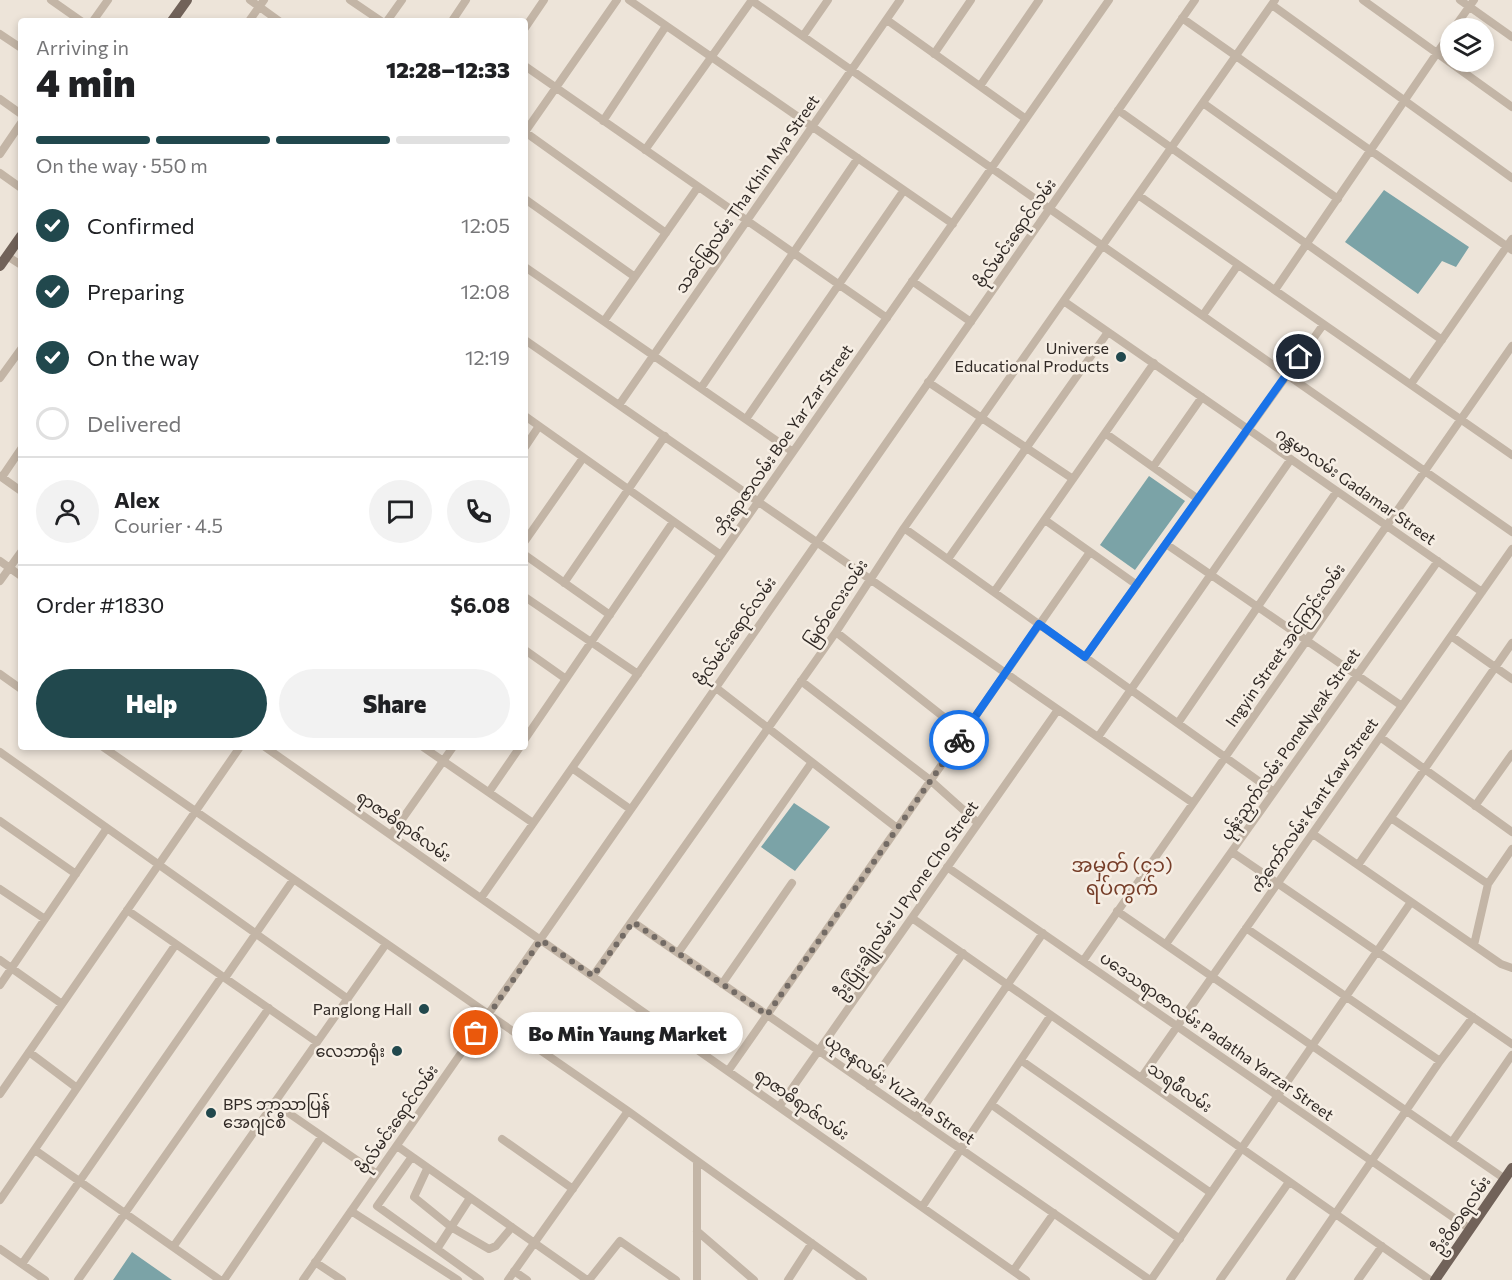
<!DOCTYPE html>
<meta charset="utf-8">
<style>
body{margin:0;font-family:Commissioner,"Noto Sans Myanmar",sans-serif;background:#f2f2f2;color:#202124;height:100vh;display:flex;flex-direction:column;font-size:22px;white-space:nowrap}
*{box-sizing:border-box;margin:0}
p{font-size:20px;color:#757577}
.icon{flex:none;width:33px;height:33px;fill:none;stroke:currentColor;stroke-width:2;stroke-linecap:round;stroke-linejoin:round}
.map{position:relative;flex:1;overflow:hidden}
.panel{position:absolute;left:18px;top:18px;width:510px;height:732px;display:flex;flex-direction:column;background:#fff;border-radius:6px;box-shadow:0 3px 9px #0003}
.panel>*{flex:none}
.fabs{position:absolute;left:1440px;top:18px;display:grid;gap:12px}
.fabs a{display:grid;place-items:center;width:54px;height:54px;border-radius:50%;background:#fff;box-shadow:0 3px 9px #0003;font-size:30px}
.pin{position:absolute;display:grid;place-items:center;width:51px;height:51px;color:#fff;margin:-26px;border:3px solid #fff;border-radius:50%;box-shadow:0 2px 6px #0007}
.courier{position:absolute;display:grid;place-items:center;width:60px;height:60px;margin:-30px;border:4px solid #1a73e8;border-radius:50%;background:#fff;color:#222;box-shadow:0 2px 8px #0007}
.bubble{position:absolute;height:42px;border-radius:21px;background:#fff;box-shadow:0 3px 9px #0003;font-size:20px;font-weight:800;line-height:42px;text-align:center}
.headline em{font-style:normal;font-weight:800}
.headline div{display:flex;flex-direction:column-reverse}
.headline{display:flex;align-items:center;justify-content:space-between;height:102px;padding:0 18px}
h1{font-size:39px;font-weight:800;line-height:45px}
.bar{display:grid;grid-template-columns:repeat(4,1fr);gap:9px 6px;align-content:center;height:72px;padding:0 18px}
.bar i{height:8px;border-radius:4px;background:#e0e0e0}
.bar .selected{background:#21484d}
.bar p{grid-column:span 4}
.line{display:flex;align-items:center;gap:15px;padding:0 18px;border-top:2px solid #e0e0e0}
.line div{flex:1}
.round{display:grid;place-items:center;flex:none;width:63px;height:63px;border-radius:32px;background:#f2f2f2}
ol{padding:0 18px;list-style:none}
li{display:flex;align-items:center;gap:18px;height:66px}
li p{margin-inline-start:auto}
li .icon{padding:6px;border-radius:50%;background:#21484d;color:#fff;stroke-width:4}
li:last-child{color:#757577}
li i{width:33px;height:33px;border:3px solid #e0e0e0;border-radius:50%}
.cta{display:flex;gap:12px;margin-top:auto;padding:12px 18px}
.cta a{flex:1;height:69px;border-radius:36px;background:#21484d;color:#fff;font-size:24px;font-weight:800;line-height:69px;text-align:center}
.cta a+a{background:#f2f2f2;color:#202124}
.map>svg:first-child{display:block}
.water{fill:#7ba3a7}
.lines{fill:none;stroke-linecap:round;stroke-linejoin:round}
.minor{stroke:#c3b5a6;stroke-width:8}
.major{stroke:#716259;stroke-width:10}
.done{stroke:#736b65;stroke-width:6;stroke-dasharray:0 10.8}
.route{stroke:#1a73e8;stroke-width:8}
.poi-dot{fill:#21484d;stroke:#f6eee4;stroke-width:2}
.labels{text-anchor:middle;stroke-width:5;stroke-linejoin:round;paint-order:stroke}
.street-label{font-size:16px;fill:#312a26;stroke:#f6eee4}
.poi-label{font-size:16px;fill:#312a26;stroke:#f6eee4;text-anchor:end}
.quarter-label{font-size:20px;fill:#763e29;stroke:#f6eee4}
</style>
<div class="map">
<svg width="1512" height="1280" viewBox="0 0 1512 1280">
<rect width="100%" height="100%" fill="#ede4d9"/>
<path class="water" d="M1384,190L1469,247L1456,267L1442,261L1418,294L1345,242Z
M1149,476L1185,501L1135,570L1100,545Z
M794,803L830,827L795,871L761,847Z
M132,1252L172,1280H113Z"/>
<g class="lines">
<path class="minor" d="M51,0L81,21
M250,0L279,21
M350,0L381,21
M629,0L953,224
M751,0L1512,532
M1363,0L1512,107
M1460,0L1512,37
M1272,5L1512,178
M1182,18L1512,250
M887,20L1026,119
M93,21L108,0
M249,21L264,0
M387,21L402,0
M452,21L466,0
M525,28L544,0
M1454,28L1474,0
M0,34L21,48
M803,36L828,0
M934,54L971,0
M525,66L887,318
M980,86L1039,0
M0,99L21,114
M1203,103L1338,199
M1118,110L1442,340
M603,121L666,26
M525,132L666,233
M525,132L617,0
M645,150L752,0
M0,154L21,123
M0,173L21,188
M1138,195L1512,455
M525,199L635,277
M7,256L21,265
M525,267L793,452
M912,281L971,322
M1275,290L1450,34
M1065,302L1482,592
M1203,315L1238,265
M604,321L698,187
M525,340L1193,803
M0,378L21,349
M928,382L1073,479
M1411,384L1512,239
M701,388L858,158
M619,405L900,0
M525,416L721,555
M746,419L904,190
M1105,433L1198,499
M525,447L539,426
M1153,467L1202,397
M0,476L21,491
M2,477L21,449
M1045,520L1137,585
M904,528L1274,792
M525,541L583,458
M1166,544L1402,706
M525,555L610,615
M948,559L1108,332
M0,561L21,576
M0,581L21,552
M564,583L665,436
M994,592L1154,363
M525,597L638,674
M836,632L964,733
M1451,636L1512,679
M525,650L566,679
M1085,657L1323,325
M0,674L21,689
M801,681L930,780L978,823
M715,687L897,828
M1178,723L1337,491
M1098,737L1291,459
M1380,737L1512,832
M525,739L673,522
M103,747L628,1111L863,1280
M265,747L1026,1280
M423,747L533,823
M0,752L348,999
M572,768L630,809
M489,792L520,747
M1475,806L1512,754
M1391,818L1488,884
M0,821L76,874
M1313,834L1501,964L1512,968
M391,835L453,747
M1232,852L1512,1044
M1358,865L1512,643
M947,867L1470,1229
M0,889L45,919
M481,898L1109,0
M127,910L317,1042
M1117,911L1505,1179
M912,918L1430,1280
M633,922L1150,1280
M1246,928L1440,1061
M1166,944L1438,561
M1474,945L1488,884L1512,849
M678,953L812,762
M0,960L62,1004
M1083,961L1512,346
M593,976L836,632L904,528L1275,0
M225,978L293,880
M722,984L792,883
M0,985L107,828
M29,1052L77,1088
M1022,1061L1211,1193
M728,1071L1090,552
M1141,1078L1512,549
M869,1086L963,953
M0,1094L240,747
M274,1103L377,1174
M992,1105L1180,1239
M779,1107L1057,711
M916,1118L1043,933
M502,1139L573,1189
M1452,1142L1512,1055
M397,1146L587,1280
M35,1150L220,1280
M411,1158L377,1206L480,1280
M427,1169L414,1197L451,1227L489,1249L496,1246L512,1227
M0,1200L176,944
M922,1207L1051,1015
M351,1211L458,1280
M697,1231L754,1280
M173,1247L386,944
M0,1249L45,1280
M437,1249L470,1198
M315,1262L342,1280
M22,1264L222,976
M514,1271L527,1280
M1013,1271L1054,1213
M78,1280L269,1008
M224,1280L322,1136
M303,1280L1195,0
M508,1280L628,1111
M589,1280L620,1241L676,1280
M697,1280V1161
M788,1280L812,1243
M1151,1280L1411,902
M1220,1280L1289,1182
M1290,1280L1440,1061L1473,1017
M1358,1280L1382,1246"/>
<path class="major" d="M172,21L187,0
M0,266L21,236
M1435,1280L1512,1168"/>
</g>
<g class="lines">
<path class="done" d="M476,1033L541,940L593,976L633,922L767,1015L959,740"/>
<path class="route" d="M959,740L1039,624L1085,657L1299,357"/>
</g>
<g class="poi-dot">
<circle cx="1121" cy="357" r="6"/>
<circle cx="424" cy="1009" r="6"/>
<circle cx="397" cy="1051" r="6"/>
<circle cx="211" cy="1113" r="6"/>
</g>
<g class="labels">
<g class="street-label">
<text transform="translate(747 194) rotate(-55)" y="6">သခင်မြလမ်း Tha Khin Mya Street</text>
<text transform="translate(1015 233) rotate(-55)" y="6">ဗိုလ်မင်းရောင်လမ်း</text>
<text transform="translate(783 440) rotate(-55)" y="6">ဘိုးရာဇာလမ်း Boe Yar Zar Street</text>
<text transform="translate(1356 486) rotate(35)" y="6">ဂန္တမာလမ်း Gadamar Street</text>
<text transform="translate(836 603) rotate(-57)" y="6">မြတ်လေးလမ်း</text>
<text transform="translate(735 631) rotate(-55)" y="6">ဗိုလ်မင်းရောင်လမ်း</text>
<text transform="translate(1285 645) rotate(-55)" y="6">Ingyin Street အင်ကြင်းလမ်း</text>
<text transform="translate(1290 744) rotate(-55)" y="6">ပုန်းညှက်လမ်း PoneNyeak Street</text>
<text transform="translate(1314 805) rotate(-55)" y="6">ကံ့ကော်လမ်း Kant Kaw Street</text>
<text transform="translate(404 826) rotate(35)" y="6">ရာဇာဓိရာဇ်လမ်း</text>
<text transform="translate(906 900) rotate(-55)" y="6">ဦးပြုံးချိုလမ်း U Pyone Cho Street</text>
<text transform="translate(1217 1036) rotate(35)" y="6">ပဒေသရာဇာလမ်း Padatha Yarzar Street</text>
<text transform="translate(1180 1087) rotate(35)" y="6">သရဖီလမ်း</text>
<text transform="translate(900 1089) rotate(35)" y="6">ယုဇနလမ်း YuZana Street</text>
<text transform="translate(802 1104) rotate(35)" y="6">ရာဇာဓိရာဇ်လမ်း</text>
<text transform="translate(397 1119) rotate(-55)" y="6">ဗိုလ်မင်းရောင်လမ်း</text>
<text transform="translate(1461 1215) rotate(-56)" y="6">ဦးဝိစာရလမ်း</text>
</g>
<g class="poi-label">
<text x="1109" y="354">Universe<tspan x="1109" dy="18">Educational Products</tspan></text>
<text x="412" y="1015">Panglong Hall</text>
<text x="385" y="1057">လေဘာရုံး</text>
<text x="223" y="1110" text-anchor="start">BPS ဘာသာပြန်<tspan x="223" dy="18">အေဂျင်စီ</tspan></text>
</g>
<g class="quarter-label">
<text x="1122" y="872">အမှတ် (၄၁)<tspan x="1122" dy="23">ရပ်ကွက်</tspan></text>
</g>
</g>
</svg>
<div class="fabs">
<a><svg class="icon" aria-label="layers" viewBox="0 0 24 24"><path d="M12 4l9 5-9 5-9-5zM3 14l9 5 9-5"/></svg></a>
</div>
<div class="pin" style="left:476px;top:1033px;background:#ea580c"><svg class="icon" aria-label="bag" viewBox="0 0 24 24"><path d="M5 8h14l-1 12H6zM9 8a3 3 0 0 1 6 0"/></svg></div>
<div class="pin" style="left:1299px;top:357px;background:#1f2937"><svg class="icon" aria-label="home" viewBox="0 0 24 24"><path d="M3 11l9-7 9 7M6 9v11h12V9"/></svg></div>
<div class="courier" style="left:959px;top:740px"><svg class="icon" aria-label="bike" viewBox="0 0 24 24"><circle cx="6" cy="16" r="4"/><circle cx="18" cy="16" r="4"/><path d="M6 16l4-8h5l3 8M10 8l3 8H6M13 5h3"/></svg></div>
<div class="bubble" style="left:512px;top:1012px;width:231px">Bo Min Yaung Market</div>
<section class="panel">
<div class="headline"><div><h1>4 min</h1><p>Arriving in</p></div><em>12:28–12:33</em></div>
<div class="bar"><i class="selected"></i><i class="selected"></i><i class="selected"></i><i></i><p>On the way · 550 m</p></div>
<ol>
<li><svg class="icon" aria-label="check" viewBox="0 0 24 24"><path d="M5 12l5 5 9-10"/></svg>Confirmed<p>12:05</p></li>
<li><svg class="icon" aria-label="check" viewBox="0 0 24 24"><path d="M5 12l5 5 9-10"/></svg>Preparing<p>12:08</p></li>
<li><svg class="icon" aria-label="check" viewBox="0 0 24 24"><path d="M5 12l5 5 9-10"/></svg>On the way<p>12:19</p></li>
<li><i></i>Delivered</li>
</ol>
<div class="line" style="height:108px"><a class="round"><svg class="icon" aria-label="person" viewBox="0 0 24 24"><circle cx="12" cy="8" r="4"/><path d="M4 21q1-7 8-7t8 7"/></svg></a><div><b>Alex</b><p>Courier · 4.5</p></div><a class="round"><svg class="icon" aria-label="chat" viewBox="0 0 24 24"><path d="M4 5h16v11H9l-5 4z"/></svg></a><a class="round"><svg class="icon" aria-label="phone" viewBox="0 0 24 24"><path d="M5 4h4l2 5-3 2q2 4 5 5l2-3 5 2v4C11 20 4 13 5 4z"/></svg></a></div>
<div class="line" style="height:78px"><div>Order #1830</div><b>$6.08</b></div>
<div class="cta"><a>Help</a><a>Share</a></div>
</section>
</div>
